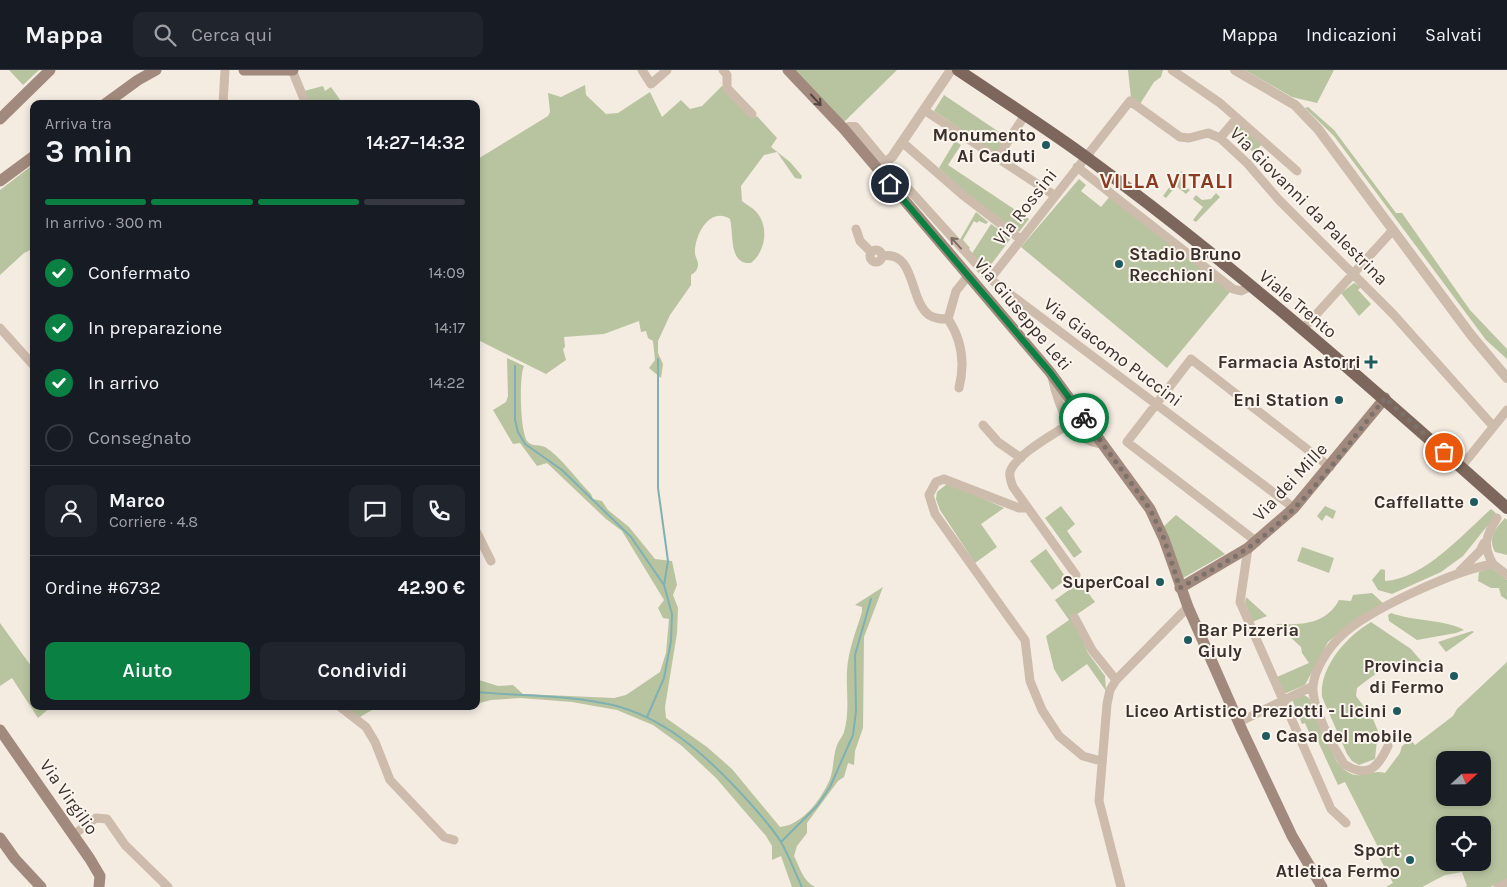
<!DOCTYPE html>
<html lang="it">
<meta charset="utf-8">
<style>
body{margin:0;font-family:Karla,sans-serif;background:#20242c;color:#f1f3f6;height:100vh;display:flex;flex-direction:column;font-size:19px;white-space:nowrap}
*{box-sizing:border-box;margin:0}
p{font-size:16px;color:#9ea1a6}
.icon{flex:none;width:28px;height:28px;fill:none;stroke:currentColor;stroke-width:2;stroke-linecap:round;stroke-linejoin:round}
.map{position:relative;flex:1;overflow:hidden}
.drawer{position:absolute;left:30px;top:30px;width:450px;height:610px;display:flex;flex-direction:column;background:#171b24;border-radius:10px;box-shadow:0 2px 8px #0003}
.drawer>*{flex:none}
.needle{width:32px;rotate:68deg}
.tools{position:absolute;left:1436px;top:681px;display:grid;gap:10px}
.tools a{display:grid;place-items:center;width:55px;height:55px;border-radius:10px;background:#171b24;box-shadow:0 2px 8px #0003;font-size:25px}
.pin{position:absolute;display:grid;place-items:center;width:42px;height:42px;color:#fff;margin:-21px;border:2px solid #fff;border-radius:50%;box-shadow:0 1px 5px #0007}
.courier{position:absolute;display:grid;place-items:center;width:50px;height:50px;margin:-25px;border:4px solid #0b8043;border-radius:50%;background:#fff;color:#222;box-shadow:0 1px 6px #0007}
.headline em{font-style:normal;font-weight:600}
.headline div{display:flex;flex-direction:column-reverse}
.headline{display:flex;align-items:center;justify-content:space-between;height:85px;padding:0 15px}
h1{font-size:32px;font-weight:600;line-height:38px}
.bar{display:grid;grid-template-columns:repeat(4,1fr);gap:8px 5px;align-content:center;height:60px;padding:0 15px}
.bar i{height:6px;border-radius:4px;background:#363941}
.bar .selected{background:#0b8043}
.bar p{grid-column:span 4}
.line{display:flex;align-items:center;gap:12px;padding:0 15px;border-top:1px solid #363941}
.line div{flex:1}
.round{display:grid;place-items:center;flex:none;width:52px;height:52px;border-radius:10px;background:#20242c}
ol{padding:0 15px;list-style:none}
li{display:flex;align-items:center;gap:15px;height:55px}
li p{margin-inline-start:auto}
li .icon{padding:5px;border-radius:50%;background:#0b8043;color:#fff;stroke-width:4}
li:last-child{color:#9ea1a6}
li i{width:28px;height:28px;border:2px solid #363941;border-radius:50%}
.cta{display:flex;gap:10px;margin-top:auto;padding:10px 15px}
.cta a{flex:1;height:58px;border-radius:10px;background:#0b8043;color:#fff;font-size:20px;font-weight:600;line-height:58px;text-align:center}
.cta a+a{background:#20242c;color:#f1f3f6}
header{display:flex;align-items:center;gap:30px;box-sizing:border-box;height:70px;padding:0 25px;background:#171b24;border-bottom:1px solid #363941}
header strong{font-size:24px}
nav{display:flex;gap:28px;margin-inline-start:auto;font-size:18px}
.search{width:350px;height:45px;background:#20242c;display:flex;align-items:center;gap:12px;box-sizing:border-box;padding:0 18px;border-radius:10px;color:#9ea1a6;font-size:19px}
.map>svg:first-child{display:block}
.green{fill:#b8c4a0;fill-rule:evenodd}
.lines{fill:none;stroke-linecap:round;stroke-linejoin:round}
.stream{stroke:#7fb0b2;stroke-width:2}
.minor{stroke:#cdbbac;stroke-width:9}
.tertiary{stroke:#cdbbac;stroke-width:10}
.secondary{stroke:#a18a7d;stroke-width:11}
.primary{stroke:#7d675c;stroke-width:12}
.oneway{stroke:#544640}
.oneway2{stroke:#7d6f65}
.done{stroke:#7c716b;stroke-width:5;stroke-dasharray:0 9}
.route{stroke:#0b8043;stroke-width:6}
.poi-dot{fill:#1f5a5e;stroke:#fbf5ee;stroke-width:2}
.labels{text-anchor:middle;stroke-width:4;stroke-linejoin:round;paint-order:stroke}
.poi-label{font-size:18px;font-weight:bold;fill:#3b302b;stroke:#fbf5ee;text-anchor:end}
.street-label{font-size:18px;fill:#3b302b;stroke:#fbf5ee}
.district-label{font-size:22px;font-weight:bold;letter-spacing:1px;fill:#8c3b22;stroke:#fbf5ee}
</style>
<header>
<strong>Mappa</strong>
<div class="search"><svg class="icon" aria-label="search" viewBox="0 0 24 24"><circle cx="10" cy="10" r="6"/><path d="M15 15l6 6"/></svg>Cerca qui</div>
<nav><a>Mappa</a><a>Indicazioni</a><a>Salvati</a></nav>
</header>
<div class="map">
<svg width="1507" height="817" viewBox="0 0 1507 817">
<rect width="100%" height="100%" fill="#f4ebe1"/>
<path class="green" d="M9,0H39L23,15Z
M794,0H897L843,53Z
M1128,0H1163L1161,7L1154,12L1140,34L1131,28Z
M1245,0H1334L1317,33L1292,27Z
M585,15L586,25L606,44L618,43L650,22L662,47L681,30L690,39L702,36L722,16L753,48L757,46L777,68L771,77L790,92L802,106L801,109L795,108L777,82L764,85L741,116L742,131C748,136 754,138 758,144C769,159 765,182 751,193C728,195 734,163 730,149C710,136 694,165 695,184C696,189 700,193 697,199C696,202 693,203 691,205V215L670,245L658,271V283L663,294L661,308L649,298L655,290L653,271L648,268L646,261L641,262L639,251L604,264L564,267L565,277L563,279L566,290L546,304L476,269V90L548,46L550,42L548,23L561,27Z
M323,16L325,21L331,17L343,34H309L304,21Z
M944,25L1008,68L998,84L934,41Z
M1308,37L1334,60L1396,143H1402L1470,240L1507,279V289L1486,270L1334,66L1305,38Z
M1238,51L1263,73L1254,83L1230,61Z
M955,71L961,75L948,95L1029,149L1019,162L978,134L939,98Z
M34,94V178L24,183L0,205V120Z
M1181,101L1186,104L1183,115L1190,120L1186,124L1176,116L1166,128L1163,126Z
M1079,109L1086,115L1081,121L1101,137L1111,125L1230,222L1167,298L1021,177Z
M1216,123L1220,127L1196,152L1193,150L1203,137L1193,129L1196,125L1202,130L1211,129Z
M976,142L988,152L986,154L979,151L977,153L974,151L963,170L970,178L967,181L958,173Z
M991,154L1011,168L987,200L971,185Z
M1354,213L1361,217L1358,220L1371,234L1359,246L1341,223Z
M507,288L524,296C519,306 520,360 527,371C531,377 539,374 545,377C561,387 577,410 591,424L593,429L602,431L608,440L629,457L655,489L672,491L677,515L673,525L678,538L677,563L665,637L666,648L707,677L732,699L780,757C803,755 822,728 830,709C834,698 833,685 837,675C839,670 843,666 844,662C850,643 846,620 847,601C848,581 856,561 862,542V537L855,535L883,517L864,567L863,658L855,681L854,695L848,693L844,707L838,711L807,753V763L797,776L794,786C800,798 803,811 815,817H792L781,786L772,790V776L766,766L716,708L682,676L653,655L617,640L572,632L521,628L491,630L476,634V609L498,616L513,615L523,624L614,628L626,625L660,602L666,583L669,549L663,548L658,538L664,530L622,461L606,449L547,393L537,396L520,373L513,374L493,340L506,332L508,326Z
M947,414L955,416L1004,438L981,454L997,477L975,493L940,440L936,429L937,422Z
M1061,436L1075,454L1067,461L1082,482L1074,488L1045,448Z
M1325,436L1336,441L1333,449L1326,445L1322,451L1317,446Z
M1491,439L1498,445L1484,460L1463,486L1441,502L1392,524L1378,520L1372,510L1381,499L1385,500V511C1424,509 1464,463 1491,439Z
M1176,445L1225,484L1183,508L1163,457Z
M1505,448L1507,450V485L1495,482C1487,468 1496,458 1505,448Z
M1302,477L1334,488L1329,503L1297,491Z
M1046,479L1067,509L1052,520L1030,491Z
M1491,498L1507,510V530L1501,526L1499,518H1491L1478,511L1479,502Z
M1080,512L1095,532L1073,547L1088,583L1105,606L1106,621L1087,594L1062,612L1054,599L1046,566L1069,550L1055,530Z
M1372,523L1385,535L1341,561L1328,572L1305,615L1284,624L1277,607L1309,593L1302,583L1301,577L1276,554C1300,555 1326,555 1339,530L1351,531L1353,525Z
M1246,527L1267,546L1252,552L1245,532Z
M1391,543C1412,551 1448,550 1464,560L1456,563L1417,570L1389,551L1388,545Z
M1371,552L1411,579L1422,592C1395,588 1378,602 1357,618L1356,626L1373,649L1378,661L1375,689L1359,695L1352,691L1347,684L1322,627C1319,597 1347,566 1371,552Z
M0,553L34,600V636H52L38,648L12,608L0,616Z
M1472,561L1474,562L1446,582L1438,572Z
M1507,592V810L1490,817H1465L1467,816L1462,802L1445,805L1422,817H1386L1393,813L1378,785L1381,783L1345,712L1338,715L1315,665L1311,667L1305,653L1302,654L1292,629L1304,625L1309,628L1337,692C1357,717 1367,698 1385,703L1400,683L1402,676L1411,670L1415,675L1453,646L1457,639ZM1445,690H1482V728H1445ZM1445,755H1482V792H1445Z
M343,636H379L360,647Z"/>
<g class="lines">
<path class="stream" d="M658,289V418L668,491L664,515
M515,296V350L518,362L525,374L562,400L631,467L664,515L672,544L671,571L664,608L647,647
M476,622C521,626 569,625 613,635C664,648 702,682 737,719C752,735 769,753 781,772C789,786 795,802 802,817
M781,772L817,736L830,717L853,665L856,641L855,585L871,529"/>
<path class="minor" d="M292,0L306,34
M642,0L651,14L667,0
M723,0L727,5V18L752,44
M1172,0L1220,33L1297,101
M223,34L225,0
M924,40L1054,125
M1220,68L1237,48
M902,72L964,126L1020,169
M997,88L1025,45
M885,93L990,209L1294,438
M1077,97L1233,219L1241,221L1250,217
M856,159L860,171L871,182
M870 186a6 6 0 1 1 12 0a6 6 0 1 1-12 0Z
M882,186C916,180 909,231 929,245C935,249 941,249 948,249
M990,209L1130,31L1180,67L1189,68L1208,63L1220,68L1247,93L1279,130L1393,244L1493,356
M0,258L34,296
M1302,260L1393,160
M1052,307C1058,334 1070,372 1103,374
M959,318C965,294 962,270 948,249L956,221L968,206
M1069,354C1054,364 1015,385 1010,402C1009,407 1011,412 1013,417L1076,505
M983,355L998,372L1021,388
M1461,397L1507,340
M1027,438H1019L944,409L936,412L929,425L935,444L1025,570L1030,611L1042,640L1059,666L1083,686L1101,691
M476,461L491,491
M1257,472L1127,372L1191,289L1330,397
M1248,478L1240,532L1331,739L1346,753
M1493,494C1482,475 1486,466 1497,448
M1460,501L1480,481L1484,473
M1075,548L1092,580L1116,610
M339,636L366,657L375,672L390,710L444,767L454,770
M1239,652L1313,616
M1388,676C1378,698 1367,709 1344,694C1333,677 1312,638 1313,617C1314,599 1329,577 1342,565C1370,539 1456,500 1493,494L1507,505
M73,765L96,748L107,749L125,775L168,817
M1121,817L1099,731L1107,634L1110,620L1116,610L1188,537
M1498,817L1507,813"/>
<path class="tertiary" d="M1235,0L1295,35L1318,59L1471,265L1507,308
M844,59L849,57H855L885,93L892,87L951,0"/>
<path class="secondary" d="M244,0H293
M788,0L844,59L1050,302L1150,439L1164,469L1188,537L1242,660L1292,766L1322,817
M105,34L138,10L156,0
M0,49L50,0
M0,111L34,86
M1180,518L1248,478L1294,438L1385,328
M0,660L90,789L100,806L99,817
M0,768L15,789L41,817"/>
<path class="primary" d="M958,0C1001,29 1045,57 1086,87C1234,195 1371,317 1507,438"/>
</g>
<defs><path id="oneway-shaft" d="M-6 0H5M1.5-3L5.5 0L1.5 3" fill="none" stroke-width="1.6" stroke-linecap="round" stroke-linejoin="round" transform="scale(1.25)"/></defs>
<use class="oneway" href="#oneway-shaft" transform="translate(816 30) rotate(47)"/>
<use class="oneway2" href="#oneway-shaft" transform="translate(956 173) rotate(-132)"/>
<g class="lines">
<path class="done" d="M1084,348L1150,439L1164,469L1180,518C1205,503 1232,490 1255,473C1307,434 1345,378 1385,328L1444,382"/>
<path class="route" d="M890,114L1050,302L1084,348"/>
</g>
<g class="poi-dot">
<circle cx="1046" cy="75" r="5"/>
<circle cx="1119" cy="194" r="5"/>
<path d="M1368.5 284.5h5v5h5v5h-5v5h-5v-5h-5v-5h5z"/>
<circle cx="1339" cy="330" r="5"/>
<circle cx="1474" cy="432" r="5"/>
<circle cx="1160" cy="512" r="5"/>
<circle cx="1188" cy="570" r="5"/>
<circle cx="1454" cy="606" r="5"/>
<circle cx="1397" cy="641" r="5"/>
<circle cx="1266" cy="666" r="5"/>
<circle cx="1410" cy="790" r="5"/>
</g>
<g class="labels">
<g class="poi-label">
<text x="1036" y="71">Monumento<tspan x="1036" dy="21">Ai Caduti</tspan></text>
<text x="1129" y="190" text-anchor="start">Stadio Bruno<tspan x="1129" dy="21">Recchioni</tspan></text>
<text x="1361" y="298">Farmacia Astorri</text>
<text x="1329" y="336">Eni Station</text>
<text x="1464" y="438">Caffellatte</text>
<text x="1150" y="518">SuperCoal</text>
<text x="1198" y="566" text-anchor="start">Bar Pizzeria<tspan x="1198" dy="21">Giuly</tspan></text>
<text x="1444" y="602">Provincia<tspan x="1444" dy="21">di Fermo</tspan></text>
<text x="1387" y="647">Liceo Artistico Preziotti - Licini</text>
<text x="1276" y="672" text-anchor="start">Casa del mobile</text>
<text x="1400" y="786">Sport<tspan x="1400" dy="21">Atletica Fermo</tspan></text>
</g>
<g class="street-label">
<text transform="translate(1309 136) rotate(45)" y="6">Via Giovanni da Palestrina</text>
<text transform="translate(1025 137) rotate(-52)" y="6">Via Rossini</text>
<text transform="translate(1298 234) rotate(40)" y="6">Viale Trento</text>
<text transform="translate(1023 244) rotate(50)" y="6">Via Giuseppe Leti</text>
<text transform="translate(1113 282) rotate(37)" y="6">Via Giacomo Puccini</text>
<text transform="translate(1290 412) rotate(-47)" y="6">Via dei Mille</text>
<text transform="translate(69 727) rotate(55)" y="6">Via Virgilio</text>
</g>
<g class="district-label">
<text x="1167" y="118">VILLA VITALI</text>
</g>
</g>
</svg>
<div class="tools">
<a><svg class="needle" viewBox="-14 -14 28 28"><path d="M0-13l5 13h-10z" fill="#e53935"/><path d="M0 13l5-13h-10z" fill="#9ea1a6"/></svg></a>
<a><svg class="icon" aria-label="locate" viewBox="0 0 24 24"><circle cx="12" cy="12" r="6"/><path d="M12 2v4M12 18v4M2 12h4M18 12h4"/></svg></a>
</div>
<div class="pin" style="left:1444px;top:382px;background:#ea580c"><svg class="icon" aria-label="bag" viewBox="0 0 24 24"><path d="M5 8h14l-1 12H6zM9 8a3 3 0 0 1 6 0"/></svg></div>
<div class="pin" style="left:890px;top:114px;background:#1f2937"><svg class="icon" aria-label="home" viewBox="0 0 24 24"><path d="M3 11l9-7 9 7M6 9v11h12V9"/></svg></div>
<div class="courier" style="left:1084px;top:348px"><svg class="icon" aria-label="bike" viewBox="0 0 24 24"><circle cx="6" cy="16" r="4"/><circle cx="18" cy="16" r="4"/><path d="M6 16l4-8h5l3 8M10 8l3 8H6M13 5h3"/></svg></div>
<section class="drawer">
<div class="headline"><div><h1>3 min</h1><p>Arriva tra</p></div><em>14:27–14:32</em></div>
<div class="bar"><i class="selected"></i><i class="selected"></i><i class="selected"></i><i></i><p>In arrivo · 300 m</p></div>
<ol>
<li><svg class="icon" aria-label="check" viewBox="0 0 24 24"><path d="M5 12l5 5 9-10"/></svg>Confermato<p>14:09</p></li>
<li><svg class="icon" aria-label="check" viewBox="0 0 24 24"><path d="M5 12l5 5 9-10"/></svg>In preparazione<p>14:17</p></li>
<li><svg class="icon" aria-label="check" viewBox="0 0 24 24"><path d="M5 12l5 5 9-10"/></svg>In arrivo<p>14:22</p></li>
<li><i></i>Consegnato</li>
</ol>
<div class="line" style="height:90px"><a class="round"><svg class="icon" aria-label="person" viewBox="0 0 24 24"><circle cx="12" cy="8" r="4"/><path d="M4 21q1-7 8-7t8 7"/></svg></a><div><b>Marco</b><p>Corriere · 4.8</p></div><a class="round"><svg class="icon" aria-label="chat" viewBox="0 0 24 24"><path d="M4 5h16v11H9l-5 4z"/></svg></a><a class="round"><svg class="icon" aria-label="phone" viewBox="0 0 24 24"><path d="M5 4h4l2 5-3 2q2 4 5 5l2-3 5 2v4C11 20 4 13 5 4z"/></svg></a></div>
<div class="line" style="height:65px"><div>Ordine #6732</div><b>42.90 €</b></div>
<div class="cta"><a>Aiuto</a><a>Condividi</a></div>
</section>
</div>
